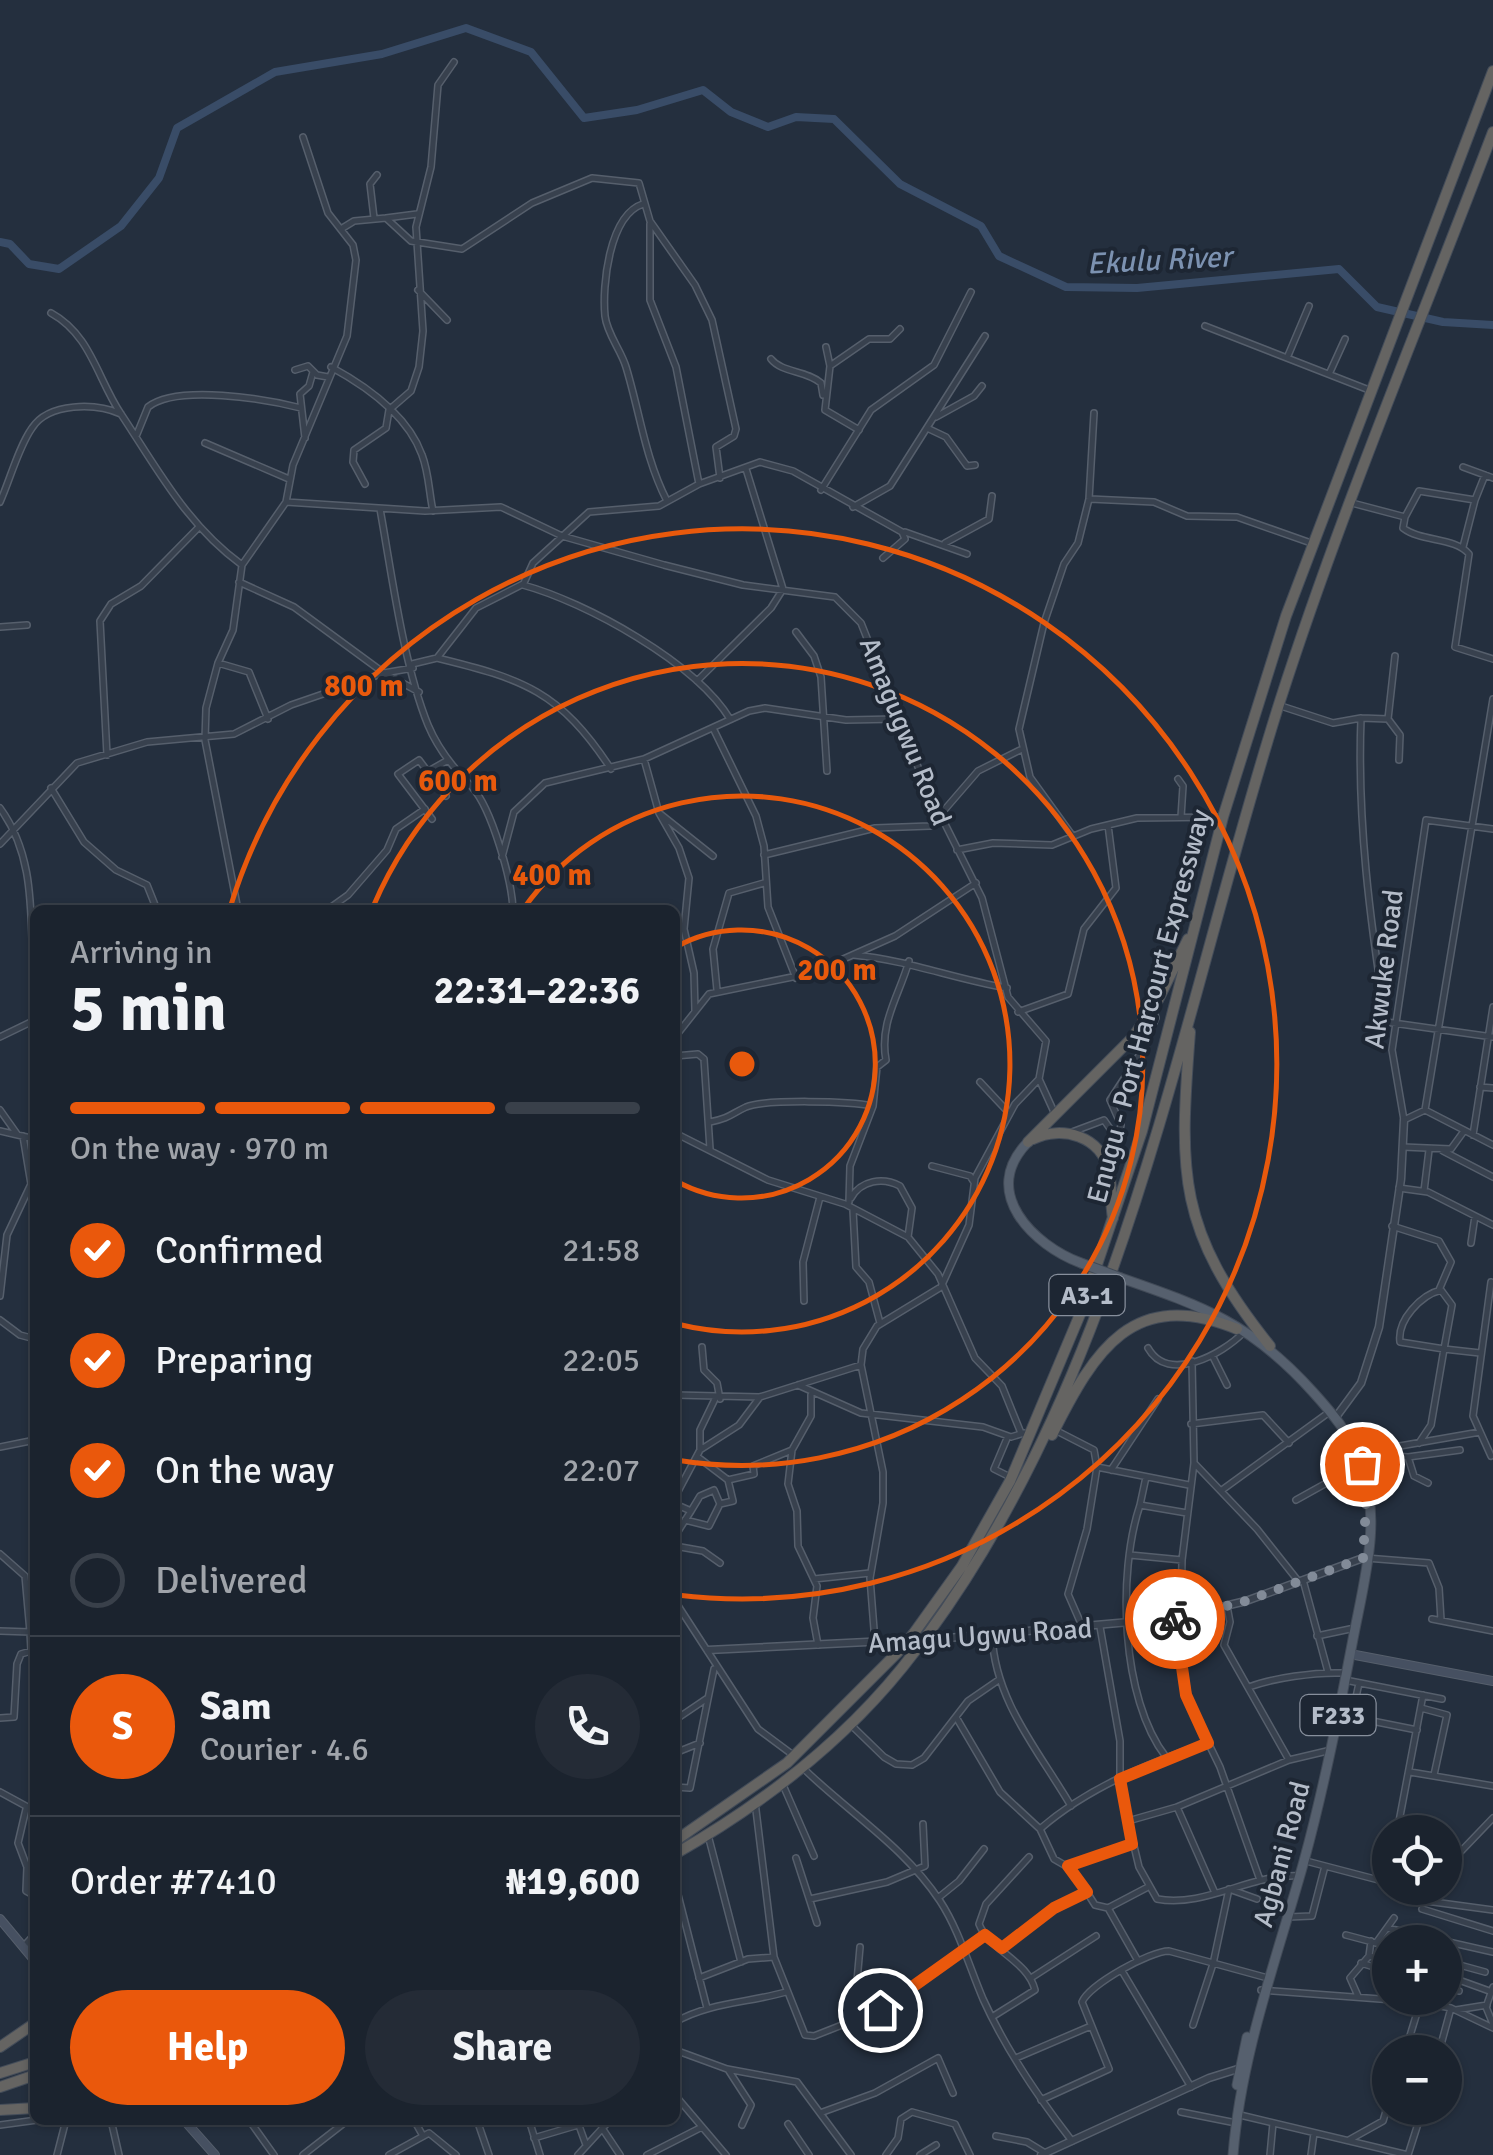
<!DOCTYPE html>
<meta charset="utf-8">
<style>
body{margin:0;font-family:Signika,sans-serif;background:#242b36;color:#f1f3f6;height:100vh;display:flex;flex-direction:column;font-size:38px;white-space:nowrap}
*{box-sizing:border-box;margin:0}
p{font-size:32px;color:#a0a4aa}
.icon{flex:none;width:55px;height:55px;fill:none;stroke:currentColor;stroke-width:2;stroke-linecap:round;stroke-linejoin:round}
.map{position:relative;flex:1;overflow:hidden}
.sheet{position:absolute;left:30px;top:905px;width:650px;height:1220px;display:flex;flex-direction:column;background:#1b232e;border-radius:15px;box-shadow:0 2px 8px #0004,0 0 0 2px #39404a}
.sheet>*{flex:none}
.fabs{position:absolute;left:1372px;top:1815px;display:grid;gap:20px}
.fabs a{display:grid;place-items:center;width:90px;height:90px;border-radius:50%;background:#1b232e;box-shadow:0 2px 8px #0004,0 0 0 2px #39404a;font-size:50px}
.pin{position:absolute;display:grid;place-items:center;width:85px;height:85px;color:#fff;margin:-42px;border:5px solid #fff;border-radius:50%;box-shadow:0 2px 10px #0007}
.courier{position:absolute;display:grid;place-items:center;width:100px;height:100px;margin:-50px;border:8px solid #ea580c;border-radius:50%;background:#fff;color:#222;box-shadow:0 2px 12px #0007}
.head em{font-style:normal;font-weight:800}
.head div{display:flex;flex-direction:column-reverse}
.head{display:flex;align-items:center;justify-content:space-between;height:170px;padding:0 40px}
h1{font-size:65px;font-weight:800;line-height:75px}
.bar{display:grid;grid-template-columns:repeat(4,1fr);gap:15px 10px;align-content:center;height:120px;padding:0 40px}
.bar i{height:12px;border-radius:8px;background:#39404a}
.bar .current{background:#ea580c}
.bar p{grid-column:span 4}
.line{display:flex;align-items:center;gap:25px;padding:0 40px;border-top:2px solid #39404a}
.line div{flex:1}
.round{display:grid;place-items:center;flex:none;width:105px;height:105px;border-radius:52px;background:#242b36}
ol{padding:0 40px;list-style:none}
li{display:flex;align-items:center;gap:30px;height:110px}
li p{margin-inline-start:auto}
li .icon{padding:10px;border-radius:50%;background:#ea580c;color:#fff;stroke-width:4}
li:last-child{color:#a0a4aa}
li i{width:55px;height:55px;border:5px solid #39404a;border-radius:50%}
.primary-button{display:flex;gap:20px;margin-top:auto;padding:20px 40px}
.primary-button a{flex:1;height:115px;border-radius:60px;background:#ea580c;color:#fff;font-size:40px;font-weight:800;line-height:115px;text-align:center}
.primary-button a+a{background:#242b36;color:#f1f3f6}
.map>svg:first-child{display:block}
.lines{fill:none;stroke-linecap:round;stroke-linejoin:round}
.river{stroke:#394c67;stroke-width:8}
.minor-casing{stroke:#565f6c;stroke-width:8}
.tertiary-casing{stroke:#565f6c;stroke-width:9}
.secondary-casing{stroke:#565f6c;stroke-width:10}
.primary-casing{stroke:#414a57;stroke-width:11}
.trunk-casing{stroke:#434c59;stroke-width:12}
.minor{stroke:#38414e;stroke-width:5}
.tertiary{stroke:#38414e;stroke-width:6}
.secondary{stroke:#465061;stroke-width:8}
.primary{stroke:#56606e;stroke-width:9}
.trunk{stroke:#656462;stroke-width:10}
.primary-bridge-casing{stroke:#414a57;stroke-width:11;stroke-linecap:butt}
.trunk-bridge-casing{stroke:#434c59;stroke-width:12;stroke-linecap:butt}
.primary-bridge{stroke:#56606e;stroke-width:9}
.trunk-bridge{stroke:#656462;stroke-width:10}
.done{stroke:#828b98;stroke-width:10;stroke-dasharray:0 18}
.route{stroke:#ea580c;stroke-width:12}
.ring{fill:none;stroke:#e8590c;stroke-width:5}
.labels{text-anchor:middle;stroke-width:8;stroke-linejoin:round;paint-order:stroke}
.shield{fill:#1d2633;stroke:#878f9c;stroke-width:2.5}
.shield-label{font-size:25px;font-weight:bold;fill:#b4bcc9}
.street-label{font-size:28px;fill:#b4bcc9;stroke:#1d2633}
.water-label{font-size:30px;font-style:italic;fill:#7c92b1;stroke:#1d2633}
.centre{fill:#e8590c;stroke:#1d2633;stroke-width:5}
.ring-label{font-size:30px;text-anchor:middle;font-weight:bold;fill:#e8590c;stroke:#1d2633;stroke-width:8;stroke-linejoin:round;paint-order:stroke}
</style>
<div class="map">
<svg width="1493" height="2155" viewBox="0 0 1493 2155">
<rect width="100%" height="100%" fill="#242f3e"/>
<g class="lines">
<path class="river" d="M0,242L10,244L29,264L59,269L121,226L159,178L177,128L275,72L382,54L466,28L531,52L584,118L637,110L703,90L731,112L768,127L796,117L834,119L900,184L981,226L999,256L1066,287L1137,288L1339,269L1377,307L1443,322L1493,325"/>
<g class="minor-casing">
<path id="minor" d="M643,204C609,215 602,286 605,316C607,334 621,350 626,367C640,413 645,458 667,501
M374,218L370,184L377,175
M386,218L417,214
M650,224V300L676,367L699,484
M341,229L354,221L386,218L411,241L462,249L532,203L592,178L639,183L650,221L695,285L712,320L736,429L734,436L716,447L720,478
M418,290L447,320
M51,313C91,335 97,378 121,414C158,470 187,525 242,565
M1205,326L1369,390
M826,347L830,366
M1287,358L1309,306
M771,359C782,373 806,370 821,383L823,395
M331,367C366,386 408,416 422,455C429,473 429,493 433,511
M295,370L308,366L317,375L328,377
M1330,372L1345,339
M936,417L974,396L982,386
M927,428L946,437L967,466L975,465
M859,430L825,410L830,366L869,339H890L900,329
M137,434L148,407C177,384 266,399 301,408
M305,438L300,394L309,386L313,372
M205,443L289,479
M1463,467L1493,478
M365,484L353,462L354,450L386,428L389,410L411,391L419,367L423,331L416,227L431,167L438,85L454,62
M821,490L871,410L934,365L971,292
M1090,499L1154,502L1187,516L1237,517L1311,543
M0,502C10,480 18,448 32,428C49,402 96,403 121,414
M286,502L425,511L501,507L562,536L664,565L743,585L835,597L861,623L924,782L982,898L1008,997L1046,1041L1039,1079L1054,1112
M1352,503L1405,517L1403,528C1421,542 1455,537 1469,554L1455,647L1493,659
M853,507L890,486L985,336
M380,509C392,575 403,663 428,725C438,749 454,769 472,787C492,809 512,881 513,910
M1405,517L1419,491L1475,500L1485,475
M905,532L967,554
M945,543L989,519L992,496
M1463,547L1475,500
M239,582L294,607L384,673L413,668
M0,627L27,625
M796,632L814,656L821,677L827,771
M437,658C523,679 560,691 611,769
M218,663L249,672L268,719
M412,664L437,658L476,608L523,584
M697,681L771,608L783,589L746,469
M1281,706L1333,723L1361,718L1388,719L1400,735L1399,760
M1361,718C1357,820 1370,921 1386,1022L1493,1037
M730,719C696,663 586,602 523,585L533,563L589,512L659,506L699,484L760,462L793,471L902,532L905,539L883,558
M1388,719L1395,656
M713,728L756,816L764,846L768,907L796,978
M107,755L100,621L111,604L141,586L198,528
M644,759L659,813L713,856
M427,772L448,760
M1178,779L1183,786L1181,817
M51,788L84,842L116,870L147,885L157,910
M0,808C40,863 28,929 35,993
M659,813L679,848L689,878L684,929L694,973L695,1011
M940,815L978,771L1020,750
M432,819L398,774L419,760L446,796
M1493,829L1426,820L1392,1050L1404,1120L1425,1110L1493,1145
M1072,835L1030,777L1019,729L1044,623L1064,564L1078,543L1089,499L1094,413
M0,844L77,763L147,742L234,734L291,705L384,673L419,692
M957,850L993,843L1052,845L1091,829L1137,818L1223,817
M764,855L875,828L930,826L940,820
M502,857L514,812L545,783L644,759L749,711L765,708L846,720L898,719
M238,910L205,740L206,708L218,663L233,630L242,565L286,502L293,465L347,336L356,260L353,245L328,213L303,137
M327,910L348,895L387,850L396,829L425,809
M854,955C907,960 954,979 1007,988
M717,990L713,949L729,893L764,883
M1018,1012L1068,994L1084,929L1116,888L1108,825
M0,1037L35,1020
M675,1037L709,994L812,973L895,936L976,883
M675,1056L698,1054L704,1059L710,1149
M980,1082L1009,1113
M1480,1087L1493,1088
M873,1106L877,1067L886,1060C879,1023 899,996 909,961
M0,1110L17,1134
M1425,1110L1493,699
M710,1122C730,1118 731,1114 746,1107C766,1099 850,1101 873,1106L850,1166L849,1202
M0,1131L35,1139
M1072,1132L1104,1120L1118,1140
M675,1133L768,1180L845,1204L908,1237L938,1274L975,1358L1002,1386L1021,1433
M1473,1135L1493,1007
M1403,1147L1451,1149L1464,1131
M1443,1151L1493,1177
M932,1166L970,1176L974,1182
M1111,1167L1121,1125L1110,1100L1140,1054L1156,1018L1154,1011
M1399,1188L1428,1192L1493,1225
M1424,1191L1429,1150
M851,1198C861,1180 883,1177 900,1186L912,1208L908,1237
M853,1210L856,1267L869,1282L880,1323
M1392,1226L1439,1241L1451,1262L1439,1290
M1471,1243L1475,1216
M1491,1282L1473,1416L1491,1456
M1441,1290L1452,1305L1444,1349L1400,1342C1397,1320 1421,1295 1441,1290Z
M0,1296L7,1235L31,1184L23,1136
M804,1301L803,1262L820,1197
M0,1320L20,1335L35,1339
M675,1346L676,1343
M702,1347L704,1370L717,1383L720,1399
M1148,1348C1168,1384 1222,1354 1243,1333
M1212,1355L1227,1385
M798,1385L861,1413L983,1427L1011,1437L1024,1433
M675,1395L760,1397L861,1365
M811,1395V1416L792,1450L788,1484L797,1511L798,1546L817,1586L813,1618L818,1645
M1191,1424L1263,1415L1289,1443
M1055,1430L1094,1450L1097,1467L1189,1485
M1008,1436L994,1469L1012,1478
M1419,1443L1431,1425L1444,1349L1480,1353
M0,1447L35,1440
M700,1450V1430L715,1399
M1371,1454L1408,1457L1460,1450
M1408,1457L1414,1476L1428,1483
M699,1458L728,1480
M1195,1464L1257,1529L1299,1582
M1111,1470L1158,1399
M1222,1490L1328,1413
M675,1497L700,1450L739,1425L760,1397
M1296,1500L1366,1461L1377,1450L1480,1432
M675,1504L691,1511L700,1496L714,1490L720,1504L733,1501L728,1480L754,1474L753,1466L792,1450
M1140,1505L1146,1477
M685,1520L709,1526L720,1504
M675,1536L691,1511
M675,1546L703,1551L720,1563
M0,1554L25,1576L30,1632L0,1631
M1130,1555L1182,1560
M1366,1558L1429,1563L1439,1588L1441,1620
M814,1579L870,1573
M1303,1580L1328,1672
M675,1601L758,1729L793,1755
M1227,1606L1230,1622L1224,1645L1289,1760
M1181,1617L1182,1560L1194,1463L1192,1361
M1175,1618L1189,1703L1220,1767L1260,1880
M1432,1619L1493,1631
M1082,1626L1068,1594L1087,1529L1097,1467
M1100,1627L1120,1741V1779L1128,1821
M992,1635C995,1702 1039,1751 1071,1806
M1317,1636L1350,1629
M875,1642L870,1578L883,1503V1472L861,1365L863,1349L877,1326L941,1287L969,1225L975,1178L1015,1104L1039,1079
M1345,1680L1442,1699
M1249,1687C1273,1678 1315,1672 1342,1673
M1421,1708L1447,1715L1434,1775
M1337,1714L1417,1730
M1352,1716L1359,1683
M956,1717L1000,1792L1040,1829L1054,1859L1073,1870L1095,1905L1108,1908L1138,1961
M0,1718L14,1717L17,1664L21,1654L31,1651L30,1632H35
M675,1720L706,1699
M850,1724L884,1757L896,1764L912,1765L924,1758L968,1701L1000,1679
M675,1753L700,1743
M1166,1757C1121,1699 1117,1574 1140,1505L1187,1513
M803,1768C849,1813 904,1846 940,1901C959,1930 969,1966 983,1999C1006,2050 1038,2097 1072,2141
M1410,1772L1493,1786
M783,1785L814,1856
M675,1787L690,1788L714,1669
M0,1792L35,1811
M755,1802L774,1957
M1177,1807L1128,1821L1139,1867L1157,1899C1206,1908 1251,1873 1300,1876
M26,1809L18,1843L27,1867L26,1891L35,1896
M1040,1829C1087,1788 1149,1763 1207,1743
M1397,1832L1423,1695
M708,1835L741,1962
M796,1858L817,1923
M1306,1861L1390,1883
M1069,1865L1133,1843
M1445,1868L1493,1818
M1384,1880L1390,1859
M675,1883L707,2008
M1396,1888L1413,1898L1425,1888
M1215,1893L1177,1807L1289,1760L1327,1751
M938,1898L959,1881L984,1849
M810,1899L887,1882L925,1866L923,1824
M1426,1901L1493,1910
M1108,1908L1148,1887
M1422,1909L1493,1931
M1288,1917L1312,1916L1325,1866
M1387,1928L1493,1952
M1346,1935L1376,1943L1394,1918
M1376,1943L1390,1946
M23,1947L35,1934
M860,1947L857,1981L871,2015
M1003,1948L1054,1908L1087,1893
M1369,1956L1390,1960
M1445,1961L1485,1972
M1361,1963L1390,1972
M1122,1971L1191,2087
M1445,1975L1492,1992
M699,1978L748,1959L774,1957L805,2035L814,2036L880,2010L985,1935
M1031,1978L1096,1936
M1445,1987L1459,1991
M1493,1987L1486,2007L1493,2024
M1261,1990L1420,2002L1451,2008L1493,2028
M1358,1996L1350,1978L1369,1956L1371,1941
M884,2008L900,2039
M1456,2010L1487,2005
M992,2017L1035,1990C1028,1961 989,1950 979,1924L986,1904L1029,1857
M675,2022C711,2002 747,2003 786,1992
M1193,2025L1213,1964L1229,1889L1257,1899
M675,2050L727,2069L797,2082L851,2155
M1405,2052L1420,2003
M1439,2052L1451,2008
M1016,2058L1091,2026
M729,2071L751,2105L742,2125
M675,2095L726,2155
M1041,2100L1109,2069L1082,2002C1090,1984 1150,1951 1169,1951L1264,1977
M1181,2112L1231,2122
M820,2113L875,2093L938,2058L953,2093
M1240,2115L1408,2155
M111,2120L119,2155
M249,2120L274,2155
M414,2120L423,2136
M477,2120L489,2155
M529,2120L540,2155
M577,2120L586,2145
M788,2124L809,2155
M0,2125L37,2120
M602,2128L620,2155
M996,2136L1027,2142L1045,2153
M534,2138L578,2125
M1349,2140L1383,2121L1390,2098
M57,2155L66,2120
M303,2155L348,2120
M389,2155L429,2133L456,2155
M578,2155L610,2120
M647,2155L702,2127
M886,2155L898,2138L901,2119L912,2112L955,2124L970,2155
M920,2155L936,2145
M1270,2155L1273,2123
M1311,2155L1314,2133
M1408,2155L1423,2108"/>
</g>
<g class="tertiary-casing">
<path id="tertiary" d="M1336,1417L1361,1383L1379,1327L1401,1179L1404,1120
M925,1640L1175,1618L1246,1601L1363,1558
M708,1650L907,1640
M1041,2155L1209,2078L1241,2068"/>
</g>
<g class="secondary-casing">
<path id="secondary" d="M1350,1654L1493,1681
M0,1919L35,1961
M184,2120L215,2155"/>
</g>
<g class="primary-casing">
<path id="primary" d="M1028,1142C979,1192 1033,1245 1081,1263
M1121,1278C1205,1307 1252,1324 1313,1392C1332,1413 1349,1433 1360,1460C1383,1517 1364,1581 1353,1639C1339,1713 1324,1788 1304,1861C1277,1958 1241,2054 1233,2155
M1237,2085L1247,2037"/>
</g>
<g class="trunk-casing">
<path id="trunk" d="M1190,1032C1179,1174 1177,1230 1270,1346
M1033,1139C1062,1125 1101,1136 1109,1171C1112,1186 1110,1202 1113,1218
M1028,1142L1133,1037L1158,1000L1188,939
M1052,1435C1095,1349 1133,1287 1237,1329
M914,1633L962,1566L1010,1481L1081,1312L1142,1131L1223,817L1286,616L1493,71
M928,1634C1127,1363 1180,1015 1280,701C1342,508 1421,321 1493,132
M675,1841L787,1763L902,1648
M675,1854C766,1802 853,1734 916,1650
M0,2047L35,2023
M0,2073L35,2062
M0,2087L35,2075
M0,2110L35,2108"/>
</g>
<use href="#minor" class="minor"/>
<use href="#tertiary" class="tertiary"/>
<use href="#secondary" class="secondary"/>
<use href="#primary" class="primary"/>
<use href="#trunk" class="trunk"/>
<g class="primary-bridge-casing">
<path id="primary-bridge" d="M1081,1263L1121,1278"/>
</g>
<g class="trunk-bridge-casing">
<path id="trunk-bridge" d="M902,1648L914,1633
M916,1650L928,1634"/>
</g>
<use href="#primary-bridge" class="primary-bridge"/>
<use href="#trunk-bridge" class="trunk-bridge"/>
</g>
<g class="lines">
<path class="done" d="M1175,1619L1246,1601L1363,1558L1366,1505L1356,1466L1362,1464"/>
<path class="route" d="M880,2010L985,1935L1002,1948L1054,1908L1087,1892L1068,1866L1132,1844L1120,1779L1208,1743L1186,1695L1175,1619"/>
</g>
<g class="ring">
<path d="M676 947A134 134 0 1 1 676 1181"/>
<path d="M524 908A268 268 0 1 1 677 1324"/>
<path d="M373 907A401 401 0 1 1 676 1460"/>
<path d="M230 908A535 535 0 1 1 677 1595"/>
</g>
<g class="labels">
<g class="shield">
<rect x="1049.5" y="1275" width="75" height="40" rx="8"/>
<rect x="1300.5" y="1695" width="75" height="40" rx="8"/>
</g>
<g class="shield-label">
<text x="1087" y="1304">A3-1</text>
<text x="1338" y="1724">F233</text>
</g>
<g class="street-label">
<text transform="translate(906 731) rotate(68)" y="10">Amagugwu Road</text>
<text transform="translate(1383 969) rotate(-83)" y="10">Akwuke Road</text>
<text transform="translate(1148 1006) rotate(-75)" y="10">Enugu - Port Harcourt Expressway</text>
<text transform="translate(980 1635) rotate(-4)" y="10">Amagu Ugwu Road</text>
<text transform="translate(1281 1854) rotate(-75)" y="10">Agbani Road</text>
</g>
<g class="water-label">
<text transform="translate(1159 260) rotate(-3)" y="10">Ekulu River</text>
</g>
</g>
<circle cx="742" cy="1064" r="15" class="centre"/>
<g class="ring-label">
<text x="364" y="696">800 m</text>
<text x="458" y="791">600 m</text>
<text x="552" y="885">400 m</text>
<text x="837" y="980">200 m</text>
</g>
</svg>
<div class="fabs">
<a><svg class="icon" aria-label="locate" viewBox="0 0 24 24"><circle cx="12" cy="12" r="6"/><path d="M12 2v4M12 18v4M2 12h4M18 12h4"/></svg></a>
<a>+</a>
<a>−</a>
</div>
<div class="pin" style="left:1362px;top:1464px;background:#ea580c"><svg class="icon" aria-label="bag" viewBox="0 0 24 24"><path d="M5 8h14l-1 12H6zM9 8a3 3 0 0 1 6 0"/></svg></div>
<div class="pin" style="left:880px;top:2010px;background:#1f2937"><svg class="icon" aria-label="home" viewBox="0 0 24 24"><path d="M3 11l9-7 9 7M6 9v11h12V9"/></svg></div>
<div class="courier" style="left:1175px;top:1619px"><svg class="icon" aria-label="bike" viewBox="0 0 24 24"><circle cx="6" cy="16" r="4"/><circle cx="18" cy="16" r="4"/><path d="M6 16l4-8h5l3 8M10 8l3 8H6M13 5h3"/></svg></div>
<section class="sheet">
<div class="head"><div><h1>5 min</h1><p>Arriving in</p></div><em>22:31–22:36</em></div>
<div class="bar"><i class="current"></i><i class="current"></i><i class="current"></i><i></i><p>On the way · 970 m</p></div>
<ol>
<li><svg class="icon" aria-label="check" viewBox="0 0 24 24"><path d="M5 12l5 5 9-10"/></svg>Confirmed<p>21:58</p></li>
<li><svg class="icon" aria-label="check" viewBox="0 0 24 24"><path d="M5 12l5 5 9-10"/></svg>Preparing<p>22:05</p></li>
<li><svg class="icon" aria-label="check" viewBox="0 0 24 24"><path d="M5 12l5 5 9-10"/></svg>On the way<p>22:07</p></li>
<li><i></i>Delivered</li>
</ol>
<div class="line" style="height:180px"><b class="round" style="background:#ea580c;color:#fff">S</b><div><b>Sam</b><p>Courier · 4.6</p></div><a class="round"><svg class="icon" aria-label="phone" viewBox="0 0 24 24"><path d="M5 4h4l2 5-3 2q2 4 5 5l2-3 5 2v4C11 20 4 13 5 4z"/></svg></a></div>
<div class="line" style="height:130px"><div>Order #7410</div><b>₦19,600</b></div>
<div class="primary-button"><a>Help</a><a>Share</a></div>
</section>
</div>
